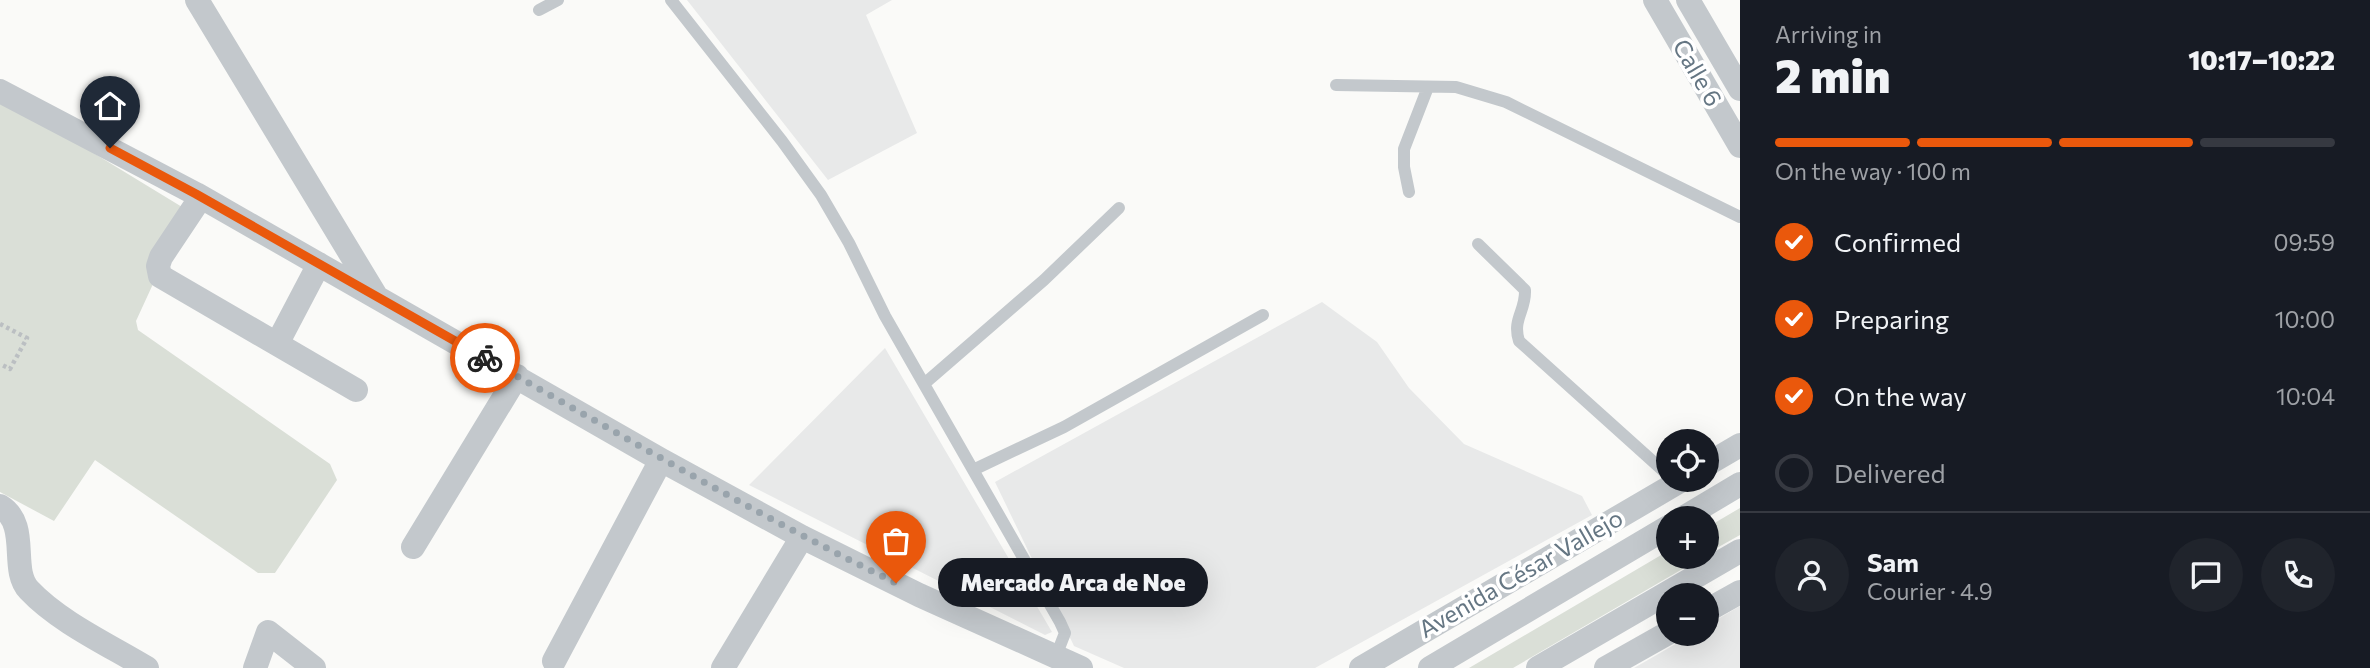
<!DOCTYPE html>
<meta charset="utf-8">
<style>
body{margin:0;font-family:Commissioner,sans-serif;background:#20242c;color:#f1f3f6;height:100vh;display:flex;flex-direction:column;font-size:26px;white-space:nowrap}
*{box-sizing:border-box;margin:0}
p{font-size:23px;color:#9ea1a6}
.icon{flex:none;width:38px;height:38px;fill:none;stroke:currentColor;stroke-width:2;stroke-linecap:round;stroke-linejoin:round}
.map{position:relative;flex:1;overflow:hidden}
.side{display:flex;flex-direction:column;background:#171b24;width:630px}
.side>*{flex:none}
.buttons{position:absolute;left:1656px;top:429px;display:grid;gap:14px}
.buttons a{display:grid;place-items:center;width:63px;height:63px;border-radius:50%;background:#171b24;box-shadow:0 7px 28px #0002;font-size:35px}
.pin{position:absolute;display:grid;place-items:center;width:60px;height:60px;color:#fff;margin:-72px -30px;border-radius:50% 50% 50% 0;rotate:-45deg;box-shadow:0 0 7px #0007}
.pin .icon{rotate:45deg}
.courier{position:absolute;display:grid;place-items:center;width:70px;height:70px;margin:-35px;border:5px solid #ea580c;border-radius:50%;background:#fff;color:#222;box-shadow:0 2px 9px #0007}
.bubble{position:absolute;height:49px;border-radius:24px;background:#171b24;box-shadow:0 7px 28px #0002;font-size:23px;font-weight:800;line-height:49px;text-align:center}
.summary em{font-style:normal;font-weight:800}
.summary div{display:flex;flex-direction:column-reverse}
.summary{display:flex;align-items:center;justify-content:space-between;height:119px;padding:0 35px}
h1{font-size:46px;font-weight:800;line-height:52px}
.bar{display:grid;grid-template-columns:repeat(4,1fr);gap:10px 7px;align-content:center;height:84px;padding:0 35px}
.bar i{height:9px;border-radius:5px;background:#363941}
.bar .on{background:#ea580c}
.bar p{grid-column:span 4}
.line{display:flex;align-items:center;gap:18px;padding:0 35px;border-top:2px solid #363941}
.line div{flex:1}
.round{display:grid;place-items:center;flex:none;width:74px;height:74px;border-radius:37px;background:#20242c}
ol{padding:0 35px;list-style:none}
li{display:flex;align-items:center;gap:21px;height:77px}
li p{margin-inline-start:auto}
li .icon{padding:7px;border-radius:50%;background:#ea580c;color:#fff;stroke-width:4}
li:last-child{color:#9ea1a6}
li i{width:38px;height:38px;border:4px solid #363941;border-radius:50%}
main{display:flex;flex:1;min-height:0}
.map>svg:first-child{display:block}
.built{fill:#e8e9e9}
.green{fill:#dadfd7}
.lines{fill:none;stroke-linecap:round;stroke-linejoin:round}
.path{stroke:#bbbfc2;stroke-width:4.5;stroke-dasharray:3.5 3.5;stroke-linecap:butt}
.lane{stroke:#c3c8cc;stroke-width:12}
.street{stroke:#c3c8cc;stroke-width:24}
.done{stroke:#99a4ac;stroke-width:7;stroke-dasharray:0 12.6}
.route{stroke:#ea580c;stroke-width:9}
.labels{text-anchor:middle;stroke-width:7;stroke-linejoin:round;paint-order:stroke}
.street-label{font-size:24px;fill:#657683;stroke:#fff}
</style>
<main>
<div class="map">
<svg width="1740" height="668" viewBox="0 0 1740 668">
<rect width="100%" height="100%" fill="#fafaf8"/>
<path class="built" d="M687,0H892L866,15L917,133L828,180Z
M1322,302L1377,342L1409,388L1464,444L1582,496L1592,515L1315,668H1124L1074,646L995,482Z
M885,348L1052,632L1045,635L749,485Z
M1740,606V668H1634L1693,634H1706V626Z"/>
<path class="green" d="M0,96L187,210L136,321L138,330L330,464L337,480L275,573H258L95,460L54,521L0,492Z
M1740,508V535L1706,554V528Z
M1668,551V556L1703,557L1513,668H1469Z"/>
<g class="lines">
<path class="path" d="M0,324L27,338L10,369L0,364"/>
<path class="lane" d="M671,0L782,141L821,195L849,243L885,316L1060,622L1065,633L1056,656
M539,10L558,0
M1336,85L1456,87L1506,102L1740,217
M1409,192L1404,167V149L1428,87
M1478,244L1525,290C1526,311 1512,319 1519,341L1668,475
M924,384L1044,280L1119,208
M973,470L1064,427L1263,315"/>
<path class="street" d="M197,0L376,296
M1655,0L1740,146
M1688,0L1740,89
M0,91L196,194L661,460L802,537L919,595L1081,668
M201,197L161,257L158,266L160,276L356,390
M277,344L319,264
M1706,465L1740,445
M0,506C31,525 9,569 29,590C59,622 109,645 147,668
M1683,518L1740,484
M413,547L517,376
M1706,611L1740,592
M554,661L661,460
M255,668L268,632L314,668
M723,668L802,537
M1361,668L1682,480
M1430,668L1668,527
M1538,668L1740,551
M1606,668L1668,633"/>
</g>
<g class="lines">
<path class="done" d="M485,358C621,435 755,514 896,583"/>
<path class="route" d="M110,148L196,194L485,358"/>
</g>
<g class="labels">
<g class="street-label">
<text transform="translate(1697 73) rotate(60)" y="8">Calle 6</text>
<text transform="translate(1521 574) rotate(-30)" y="8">Avenida César Vallejo</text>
</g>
</g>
</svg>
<div class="buttons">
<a><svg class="icon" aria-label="locate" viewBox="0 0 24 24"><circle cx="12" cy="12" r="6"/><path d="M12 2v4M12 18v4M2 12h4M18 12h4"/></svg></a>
<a>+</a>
<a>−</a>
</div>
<div class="pin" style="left:896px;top:583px;background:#ea580c"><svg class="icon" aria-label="bag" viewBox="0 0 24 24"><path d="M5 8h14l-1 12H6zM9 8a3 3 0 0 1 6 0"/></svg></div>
<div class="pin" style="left:110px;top:148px;background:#1f2937"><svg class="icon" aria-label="home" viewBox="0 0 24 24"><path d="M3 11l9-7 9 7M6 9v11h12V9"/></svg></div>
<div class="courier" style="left:485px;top:358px"><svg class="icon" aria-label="bike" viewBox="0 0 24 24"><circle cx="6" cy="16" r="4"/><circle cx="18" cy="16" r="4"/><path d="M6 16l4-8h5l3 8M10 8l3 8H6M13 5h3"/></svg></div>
<div class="bubble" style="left:938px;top:558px;width:270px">Mercado Arca de Noe</div>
</div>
<section class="side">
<div class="summary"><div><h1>2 min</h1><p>Arriving in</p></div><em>10:17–10:22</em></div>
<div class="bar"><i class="on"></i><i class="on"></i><i class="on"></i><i></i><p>On the way · 100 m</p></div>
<ol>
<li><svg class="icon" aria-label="check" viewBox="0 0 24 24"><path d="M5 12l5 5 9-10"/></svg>Confirmed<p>09:59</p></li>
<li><svg class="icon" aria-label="check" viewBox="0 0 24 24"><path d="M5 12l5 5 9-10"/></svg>Preparing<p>10:00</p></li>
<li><svg class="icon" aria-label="check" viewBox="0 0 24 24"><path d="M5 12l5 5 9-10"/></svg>On the way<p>10:04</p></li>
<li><i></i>Delivered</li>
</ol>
<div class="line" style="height:126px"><a class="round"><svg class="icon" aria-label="person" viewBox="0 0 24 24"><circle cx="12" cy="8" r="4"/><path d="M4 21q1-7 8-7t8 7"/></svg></a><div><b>Sam</b><p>Courier · 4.9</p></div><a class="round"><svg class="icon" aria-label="chat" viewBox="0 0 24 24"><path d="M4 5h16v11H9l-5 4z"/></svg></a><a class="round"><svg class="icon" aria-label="phone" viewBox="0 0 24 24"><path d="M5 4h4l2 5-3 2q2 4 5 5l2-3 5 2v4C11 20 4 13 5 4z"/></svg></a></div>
</section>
</main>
